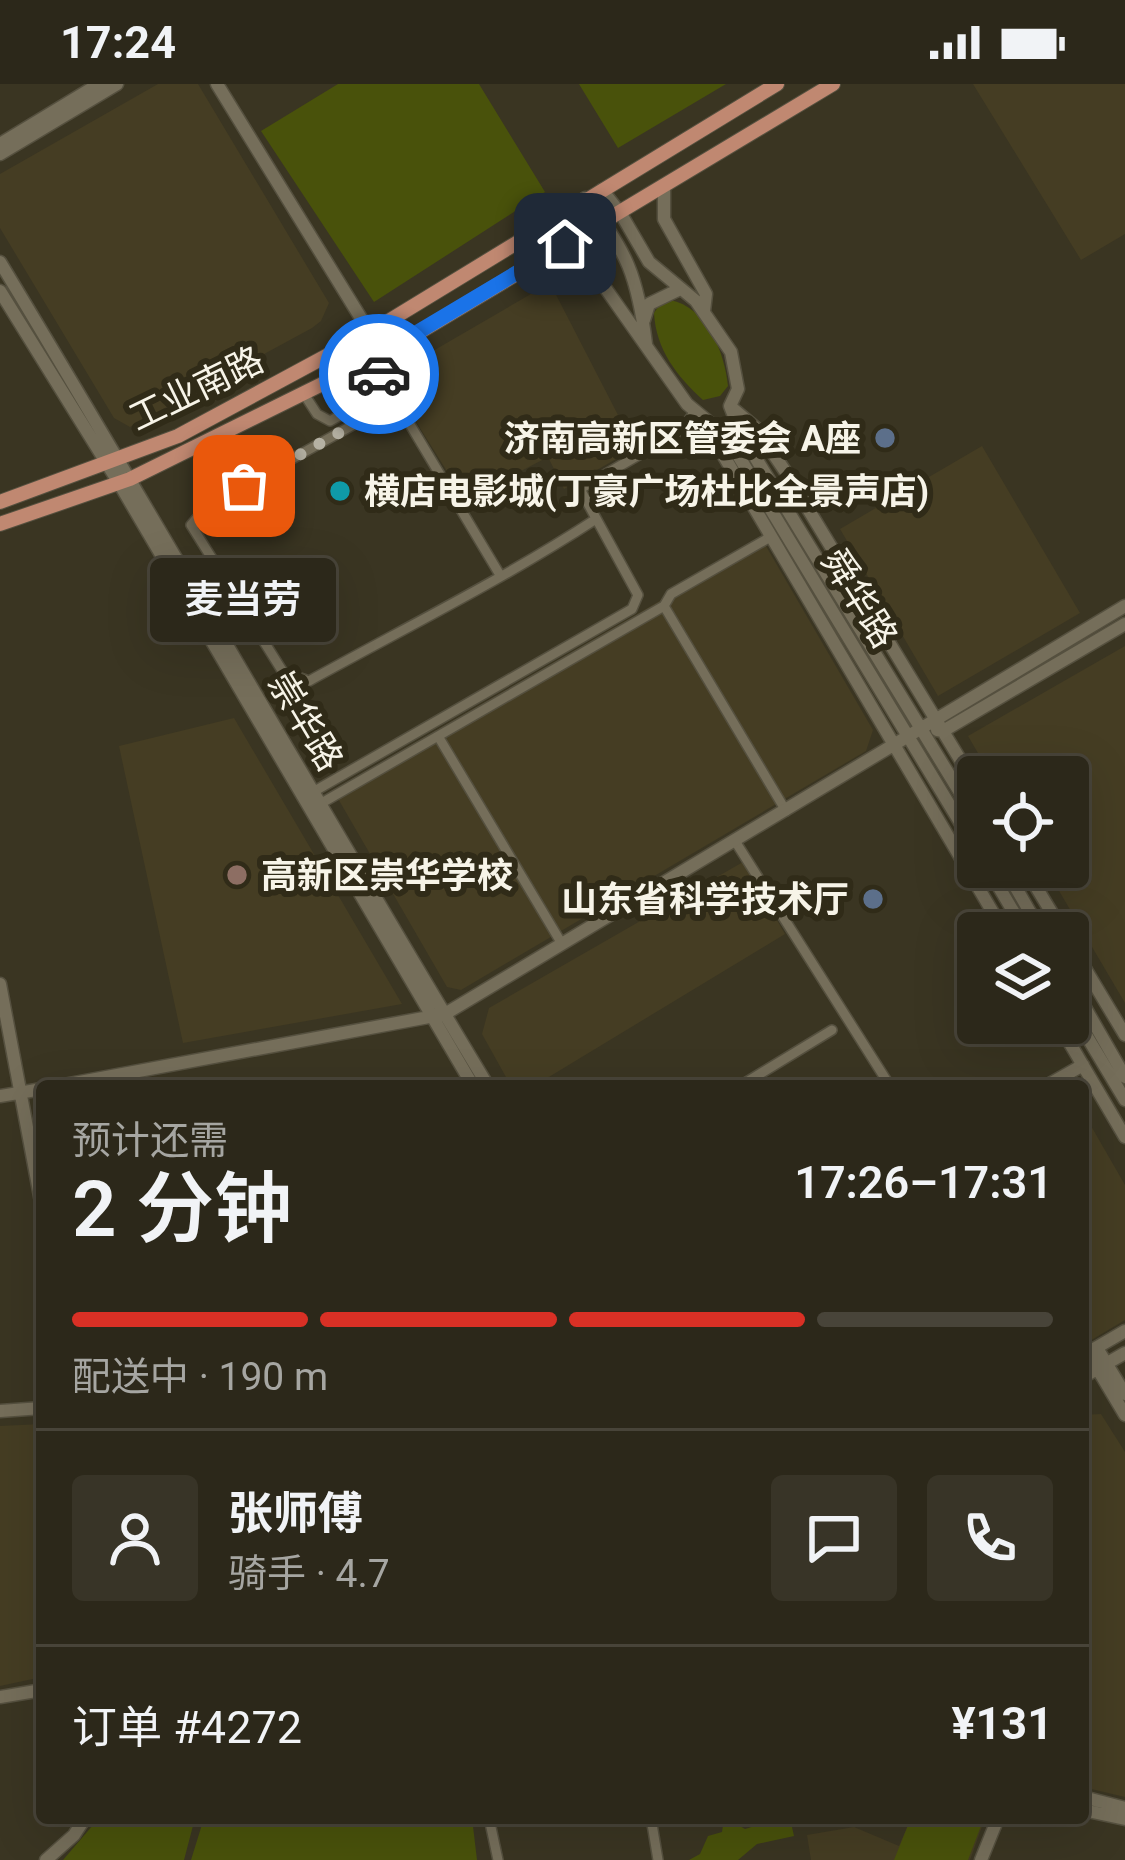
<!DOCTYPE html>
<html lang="zh">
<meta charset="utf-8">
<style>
body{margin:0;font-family:Roboto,"Noto Sans SC",sans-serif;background:#383427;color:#f1f3f6;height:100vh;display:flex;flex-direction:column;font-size:45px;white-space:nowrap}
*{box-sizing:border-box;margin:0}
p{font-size:39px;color:#a6a6a2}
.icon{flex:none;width:66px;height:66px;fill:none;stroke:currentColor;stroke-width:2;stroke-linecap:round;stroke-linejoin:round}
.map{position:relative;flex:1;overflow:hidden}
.details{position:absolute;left:36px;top:996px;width:1053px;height:744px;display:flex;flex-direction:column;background:#2c281a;border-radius:12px;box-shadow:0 12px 48px #0002,0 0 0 3px #484439}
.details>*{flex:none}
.fabs{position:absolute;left:957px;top:672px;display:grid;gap:24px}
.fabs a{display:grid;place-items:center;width:132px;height:132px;border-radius:12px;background:#2c281a;box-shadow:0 12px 48px #0002,0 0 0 3px #484439;font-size:60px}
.pin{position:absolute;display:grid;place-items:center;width:102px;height:102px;color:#fff;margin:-51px;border-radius:24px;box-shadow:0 6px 18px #0006}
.courier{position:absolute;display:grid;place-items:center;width:120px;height:120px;margin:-60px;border:9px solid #1a73e8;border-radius:50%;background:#fff;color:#222;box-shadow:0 3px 15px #0007}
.bubble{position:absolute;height:84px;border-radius:12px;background:#2c281a;box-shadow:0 12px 48px #0002,0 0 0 3px #484439;font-size:39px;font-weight:600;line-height:84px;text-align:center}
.summary em{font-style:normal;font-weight:600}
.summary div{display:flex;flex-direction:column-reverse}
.summary{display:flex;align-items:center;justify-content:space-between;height:204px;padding:0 36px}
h1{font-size:78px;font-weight:600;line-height:90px}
.bar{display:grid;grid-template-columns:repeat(4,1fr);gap:18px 12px;align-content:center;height:144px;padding:0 36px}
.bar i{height:15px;border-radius:9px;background:#484439}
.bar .on{background:#d93025}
.bar p{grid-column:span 4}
.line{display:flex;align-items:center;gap:30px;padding:0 36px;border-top:3px solid #484439}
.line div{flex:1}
.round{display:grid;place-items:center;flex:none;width:126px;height:126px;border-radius:12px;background:#383427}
.status{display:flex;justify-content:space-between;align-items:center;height:84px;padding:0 60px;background:#2c281a;direction:ltr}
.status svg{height:33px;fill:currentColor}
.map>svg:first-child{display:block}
.built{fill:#453d23}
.green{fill:#49520b}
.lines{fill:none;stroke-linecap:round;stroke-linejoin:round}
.street-casing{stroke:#55503f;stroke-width:12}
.secondary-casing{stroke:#55503f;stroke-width:15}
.primary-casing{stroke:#55503f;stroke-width:16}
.street{stroke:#756e5a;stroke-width:9}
.secondary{stroke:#756e5a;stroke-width:12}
.primary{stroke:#c08871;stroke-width:14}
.done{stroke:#b5b1a3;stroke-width:12;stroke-dasharray:0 21.6}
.route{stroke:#1a73e8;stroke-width:15}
.service-dot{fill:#5c6f8a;stroke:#302b18;stroke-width:4.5}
.culture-dot{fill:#0f9aa8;stroke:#302b18;stroke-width:4.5}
.education-dot{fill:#8d6e63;stroke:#302b18;stroke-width:4.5}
.labels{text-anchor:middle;stroke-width:12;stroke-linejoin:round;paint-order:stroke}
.street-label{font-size:36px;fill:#f7f4e8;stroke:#302b18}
.poi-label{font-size:36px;font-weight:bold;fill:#f7f4e8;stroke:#302b18;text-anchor:end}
</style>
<div class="status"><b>17:24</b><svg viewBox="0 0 49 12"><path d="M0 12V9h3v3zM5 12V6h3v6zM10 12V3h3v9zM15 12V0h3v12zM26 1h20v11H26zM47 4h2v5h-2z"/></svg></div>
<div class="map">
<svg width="1125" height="1776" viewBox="0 0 1125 1776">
<rect width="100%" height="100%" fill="#3a3522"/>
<path class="built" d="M158,0H198L329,219L321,237L312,244L130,343L114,334L0,144V90Z
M973,0H1125V150L1081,176Z
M550,199L635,364L564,405L548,373L465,416L388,293Z
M982,362L1080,529L938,612L840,445Z
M763,457L873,646L866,667L461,906L447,903L333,706Z
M1125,562V919L1045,783H1068V693H992L968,652Z
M234,634L402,920L183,959L119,662Z
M743,778L785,850L534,1002H511L482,950L489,924Z
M1083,1028L1125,1101V1236L1083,1261Z
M1101,1330L1125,1368V1713L1083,1703V1331Z
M42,1340V1593L0,1602V1342Z
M911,1734H985L970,1776H811L807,1751L854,1743L899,1762Z"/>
<path class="green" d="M338,0H479L545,108L374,218L261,47Z
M579,0H726L618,64Z
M670,216C707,223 725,269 728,302L720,312L703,316C677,292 656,266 654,229L660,220Z
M99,1734H195L184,1776H63Z
M204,1734H472L477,1776H191Z
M724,1734H739L738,1741L745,1745L758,1741L755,1734H790L794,1752L757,1760L738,1776H689L700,1770L708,1752L722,1748Z
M911,1734H984L968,1776H894Z"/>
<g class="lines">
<g class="street-casing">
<path id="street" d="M371,276L390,307
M304,310L317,330L330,337L388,305
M500,491L396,317L206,423L191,441L283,588L309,597C405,544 504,495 596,435
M664,522L671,510L772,452
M438,652L562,860
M313,708L632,525L638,511L580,405L682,346L695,327
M320,720L664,522L786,727
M735,757L890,1002
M740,1002L832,946
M489,1734L498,1776
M651,1734L658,1776"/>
</g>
<g class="secondary-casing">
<path id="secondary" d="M217,0L383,270
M0,60L99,0
M0,70L117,0
M664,102V135L706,210L704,227
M602,106L621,130L649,178L696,217L731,268L738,305L730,322L741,350L978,738
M585,114C627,166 638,194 646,260
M544,177L560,172L587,178L687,320L727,353L978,768
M0,178C165,451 323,729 488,1002
M0,207L119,399L473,1002
M644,236L649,220L678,206
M731,323L756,344L785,387L978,705
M711,341L722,369L1005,849
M937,646L943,647L1125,540
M987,783L1026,849
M1004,783L1042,849
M1024,783L1064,849
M1068,856L1125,951
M1068,894L1125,993
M0,900L42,1123
M1068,921L1125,1016
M1058,939L1125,1053
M58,1002L445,930L1125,522
M1046,1002L1083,981
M0,1012L42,1005
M1097,1264L1125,1310
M1094,1265L1125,1247
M1088,1269L1125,1331
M1083,1293L1125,1269
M0,1327L42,1324
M0,1613L42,1606
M1083,1713L1125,1724
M1083,1726L1125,1735
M46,1776L74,1751L85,1734
M981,1776L998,1734"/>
</g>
<g class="primary-casing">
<path id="primary" d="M0,418L178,352L369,249L777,0
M0,440L130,395L383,270L833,0"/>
</g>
<use href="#street" class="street"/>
<use href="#secondary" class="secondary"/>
<use href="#primary" class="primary"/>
</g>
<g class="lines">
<path class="done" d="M244,402L396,317L379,290"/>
<path class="route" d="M379,290L371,276L565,160"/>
</g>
<g class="service-dot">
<circle cx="885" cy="354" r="12"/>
<circle cx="873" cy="815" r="12"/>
</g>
<circle class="culture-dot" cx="340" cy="407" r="12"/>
<circle class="education-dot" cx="237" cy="791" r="12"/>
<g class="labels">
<g class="street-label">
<text transform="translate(196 304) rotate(-26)" y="13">工业南路</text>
<text transform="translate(860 514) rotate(58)" y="13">舜华路</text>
<text transform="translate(306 637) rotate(59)" y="13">崇华路</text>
</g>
<g class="poi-label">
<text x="861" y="367">济南高新区管委会 A座</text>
<text x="364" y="420" text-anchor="start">横店电影城(丁豪广场杜比全景声店)</text>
<text x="261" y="804" text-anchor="start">高新区崇华学校</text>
<text x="849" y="828">山东省科学技术厅</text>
</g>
</g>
</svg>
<div class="fabs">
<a><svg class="icon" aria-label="locate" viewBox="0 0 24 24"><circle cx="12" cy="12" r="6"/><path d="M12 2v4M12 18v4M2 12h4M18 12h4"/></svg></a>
<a><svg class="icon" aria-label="layers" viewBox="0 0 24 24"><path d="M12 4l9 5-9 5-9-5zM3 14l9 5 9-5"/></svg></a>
</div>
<div class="pin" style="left:244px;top:402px;background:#ea580c"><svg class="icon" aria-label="bag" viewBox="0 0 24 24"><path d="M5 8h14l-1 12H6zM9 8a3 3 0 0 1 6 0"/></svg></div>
<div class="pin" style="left:565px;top:160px;background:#1f2937"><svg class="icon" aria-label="home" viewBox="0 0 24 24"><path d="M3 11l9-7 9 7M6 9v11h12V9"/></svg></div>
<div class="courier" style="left:379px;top:290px"><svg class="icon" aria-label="car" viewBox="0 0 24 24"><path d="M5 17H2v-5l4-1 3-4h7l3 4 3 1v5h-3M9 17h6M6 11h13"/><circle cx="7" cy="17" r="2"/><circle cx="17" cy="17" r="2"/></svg></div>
<div class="bubble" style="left:150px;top:474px;width:186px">麦当劳</div>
<section class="details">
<div class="summary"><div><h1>2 分钟</h1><p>预计还需</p></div><em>17:26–17:31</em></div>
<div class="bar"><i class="on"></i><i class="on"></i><i class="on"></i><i></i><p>配送中 · 190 m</p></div>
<div class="line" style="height:216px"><a class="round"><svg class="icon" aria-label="person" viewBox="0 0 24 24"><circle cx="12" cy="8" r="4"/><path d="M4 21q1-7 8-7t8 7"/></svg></a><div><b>张师傅</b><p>骑手 · 4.7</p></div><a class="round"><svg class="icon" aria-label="chat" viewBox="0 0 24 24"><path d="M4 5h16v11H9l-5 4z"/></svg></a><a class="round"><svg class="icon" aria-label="phone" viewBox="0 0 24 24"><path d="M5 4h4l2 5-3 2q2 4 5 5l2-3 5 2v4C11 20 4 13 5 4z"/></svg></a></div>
<div class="line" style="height:156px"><div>订单 #4272</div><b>¥131</b></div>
</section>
</div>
